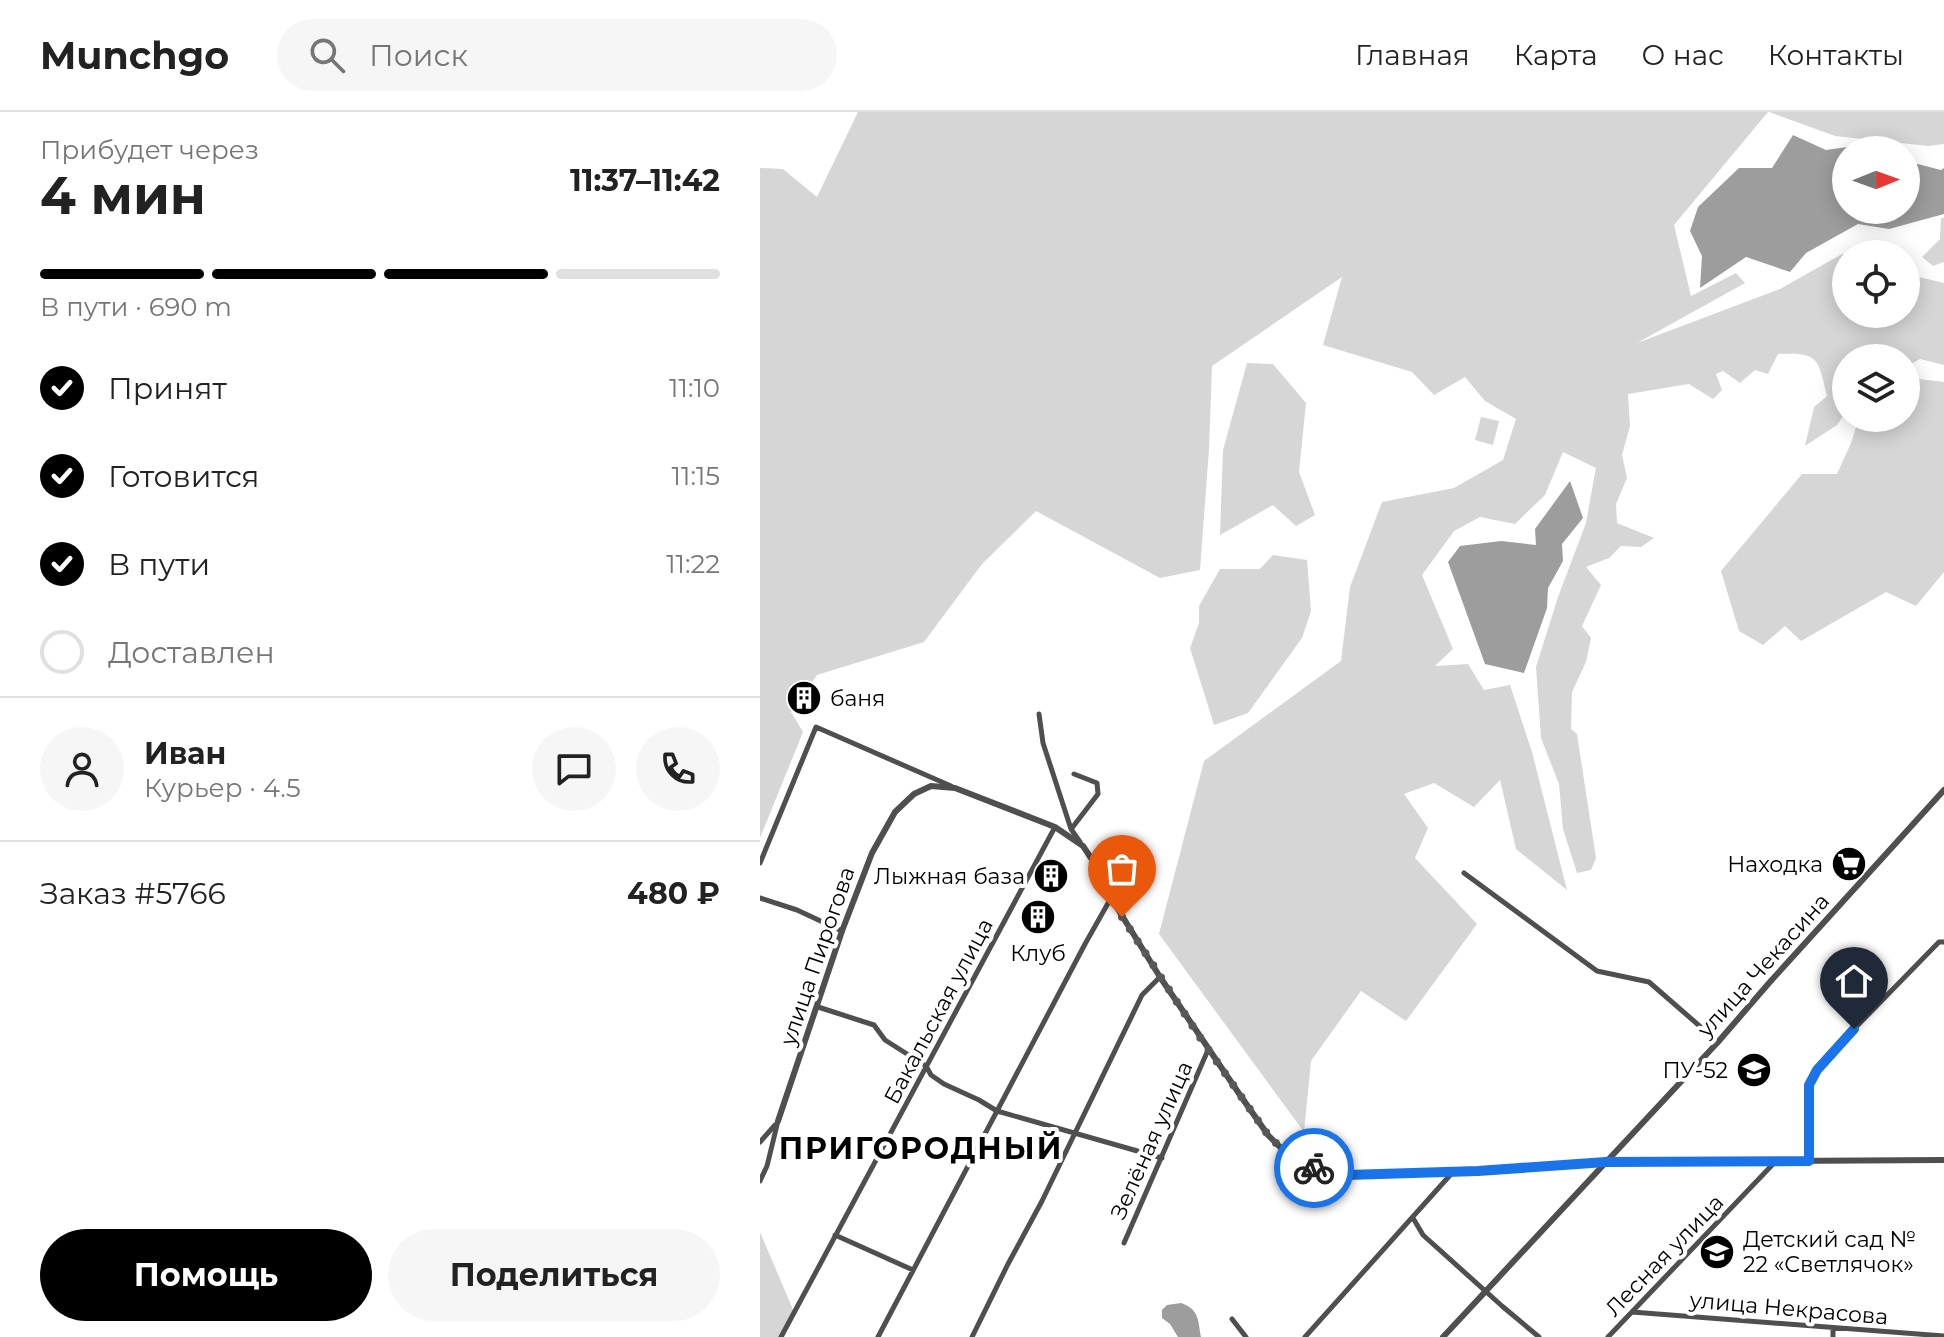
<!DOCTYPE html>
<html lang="ru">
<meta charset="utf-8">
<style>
body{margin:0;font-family:Montserrat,sans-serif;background:#f6f6f6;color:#222;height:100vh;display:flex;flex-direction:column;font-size:30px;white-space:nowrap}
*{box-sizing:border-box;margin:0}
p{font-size:26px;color:#767676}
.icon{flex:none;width:44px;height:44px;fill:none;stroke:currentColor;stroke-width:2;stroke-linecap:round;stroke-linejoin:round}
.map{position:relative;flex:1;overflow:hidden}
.side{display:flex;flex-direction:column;background:#fff;width:760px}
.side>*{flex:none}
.needle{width:52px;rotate:89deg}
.tools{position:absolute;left:1072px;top:24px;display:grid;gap:16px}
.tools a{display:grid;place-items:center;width:88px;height:88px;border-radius:50%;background:#fff;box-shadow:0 4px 20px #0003;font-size:40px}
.pin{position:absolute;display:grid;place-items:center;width:68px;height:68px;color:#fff;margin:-82px -34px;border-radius:50% 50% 50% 0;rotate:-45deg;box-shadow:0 0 8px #0007}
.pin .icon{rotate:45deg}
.courier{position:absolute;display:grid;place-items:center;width:80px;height:80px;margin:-40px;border:6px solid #1a73e8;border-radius:50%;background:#fff;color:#222;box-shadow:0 2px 10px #0007}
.headline em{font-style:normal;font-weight:700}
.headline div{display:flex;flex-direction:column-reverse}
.headline{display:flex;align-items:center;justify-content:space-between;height:136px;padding:0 40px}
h1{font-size:52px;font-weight:700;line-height:60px}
.bar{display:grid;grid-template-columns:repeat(4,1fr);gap:12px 8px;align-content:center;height:96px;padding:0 40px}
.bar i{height:10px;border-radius:6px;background:#e0e0e0}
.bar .selected{background:#000}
.bar p{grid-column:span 4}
.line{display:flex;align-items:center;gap:20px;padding:0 40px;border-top:2px solid #e0e0e0}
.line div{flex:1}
.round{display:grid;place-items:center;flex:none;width:84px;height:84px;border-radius:42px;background:#f6f6f6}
ol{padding:0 40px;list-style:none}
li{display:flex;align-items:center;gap:24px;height:88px}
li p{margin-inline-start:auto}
li .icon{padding:8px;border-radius:50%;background:#000;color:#fff;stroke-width:4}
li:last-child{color:#767676}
li i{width:44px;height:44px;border:4px solid #e0e0e0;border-radius:50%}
.primary-button{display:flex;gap:16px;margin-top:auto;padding:16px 40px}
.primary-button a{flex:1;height:92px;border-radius:48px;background:#000;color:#fff;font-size:32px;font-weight:700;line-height:92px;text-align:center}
.primary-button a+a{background:#f6f6f6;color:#222}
header{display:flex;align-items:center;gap:48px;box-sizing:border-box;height:112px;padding:0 40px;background:#fff;border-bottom:2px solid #e0e0e0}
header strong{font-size:38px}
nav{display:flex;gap:44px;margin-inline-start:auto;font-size:28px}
.search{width:560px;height:72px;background:#f6f6f6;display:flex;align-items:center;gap:20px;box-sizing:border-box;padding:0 28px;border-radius:44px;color:#767676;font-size:30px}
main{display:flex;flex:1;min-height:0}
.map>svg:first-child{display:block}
.green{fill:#d6d6d6}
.water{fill:#9d9d9d}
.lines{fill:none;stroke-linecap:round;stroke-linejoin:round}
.minor{stroke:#4f4f4f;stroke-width:5}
.tertiary{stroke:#4f4f4f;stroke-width:6}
.done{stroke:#595959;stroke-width:8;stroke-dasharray:0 14.4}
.route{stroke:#1a73e8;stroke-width:10}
.labels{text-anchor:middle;stroke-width:8;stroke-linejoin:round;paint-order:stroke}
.poi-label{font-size:22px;fill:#000;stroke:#fff;text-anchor:end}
.street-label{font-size:22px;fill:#000;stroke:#fff}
.district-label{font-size:30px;font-weight:bold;letter-spacing:2px;fill:#000;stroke:#fff}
</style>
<header>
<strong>Munchgo</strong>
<div class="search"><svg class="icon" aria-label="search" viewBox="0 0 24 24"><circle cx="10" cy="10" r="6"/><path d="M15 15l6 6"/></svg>Поиск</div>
<nav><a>Главная</a><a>Карта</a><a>О нас</a><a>Контакты</a></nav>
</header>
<main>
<section class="side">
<div class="headline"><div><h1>4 мин</h1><p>Прибудет через</p></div><em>11:37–11:42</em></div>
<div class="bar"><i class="selected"></i><i class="selected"></i><i class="selected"></i><i></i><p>В пути · 690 m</p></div>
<ol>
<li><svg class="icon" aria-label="check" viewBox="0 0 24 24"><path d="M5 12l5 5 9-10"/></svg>Принят<p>11:10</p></li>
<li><svg class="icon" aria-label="check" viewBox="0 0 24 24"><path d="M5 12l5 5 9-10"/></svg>Готовится<p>11:15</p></li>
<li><svg class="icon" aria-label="check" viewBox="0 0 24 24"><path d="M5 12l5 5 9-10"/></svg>В пути<p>11:22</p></li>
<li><i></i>Доставлен</li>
</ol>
<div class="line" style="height:144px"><a class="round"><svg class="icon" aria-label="person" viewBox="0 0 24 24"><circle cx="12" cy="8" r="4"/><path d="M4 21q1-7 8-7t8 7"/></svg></a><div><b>Иван</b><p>Курьер · 4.5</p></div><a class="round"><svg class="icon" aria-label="chat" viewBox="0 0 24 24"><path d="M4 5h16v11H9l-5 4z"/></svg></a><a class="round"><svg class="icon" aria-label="phone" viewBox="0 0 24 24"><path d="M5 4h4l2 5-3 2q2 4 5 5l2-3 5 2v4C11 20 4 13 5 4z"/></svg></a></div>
<div class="line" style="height:104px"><div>Заказ #5766</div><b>480 ₽</b></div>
<div class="primary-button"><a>Помощь</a><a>Поделиться</a></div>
</section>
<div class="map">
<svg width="1184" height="1225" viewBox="0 0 1184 1225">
<rect width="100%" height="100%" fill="#fff"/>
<path class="green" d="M98,0H1008L914,113L931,184L976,161L985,171L877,231L1020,177L1082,142H1089H1086V202H1146V157L1155,164L1184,171V253L1160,247L1146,255V246H1086V300L1077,313L1045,334L1054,295L1067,284C1058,246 1059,240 1018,242L1008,262L995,258L980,271L963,259L956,262L962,278L953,287L929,272L868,282L870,314L862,343L867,366L856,392L857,411L894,426L881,435L861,434L849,446L826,455L841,473L822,514L831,526L826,550L812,580L811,617L817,622L836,746L831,758L817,761L803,717L799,672L781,626L776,555L798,485L826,411L836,356L803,340L785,383L755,412L720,405L694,419L662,463L693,537L675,554L708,552L724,578L750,573L772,640L807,778L756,737L740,668L714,695L674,671L644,682L668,716L655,746L717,812L646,909L601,879L551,949L544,1020L399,822L444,649L581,549L590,475L622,390L694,376L743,348L756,307L725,289L705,265L674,283L652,260L563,233L582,165L452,254L449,337L440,458L400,466L276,399L222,452L164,530L57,563L31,600L43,620L0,726V56L23,57L57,85Z
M1009,0H1184V32L1168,34L1075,24Z
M1181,106H1184V150L1173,154L1162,145L1180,127Z
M487,251L513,252L546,291L539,360L555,403L536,414L513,393L460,423L463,338Z
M1159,267L1184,270V460L1156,494L1126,480L1041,529L1025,514L1003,533L979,519L961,459L1042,362H1077L1091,331L1099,306H1146V270Z
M721,305L739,309L733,333L715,328Z
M513,443L547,448L551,499L542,526L488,601L454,613L430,536L439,511V494L460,457H500Z
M0,1120L34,1200L20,1225H0Z"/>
<path class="water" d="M1033,23L1066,38L1108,32L1117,38H1086V98H1146V49L1181,58L1184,56V102L1129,117L1098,112L1046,141L1030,160L986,145L940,176L942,144L930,119L938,95L979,56H1012Z
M810,369L823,406L802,432L803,449L788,476L787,496L764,561L725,552L688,450L700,434L741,429L776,433L775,417Z
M421,1191C439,1197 438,1208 441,1225H418L410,1212L402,1206V1198L407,1193Z"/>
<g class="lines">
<path class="minor" d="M279,602L283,631L311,717L320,730
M312,716L338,682L337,671L314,662
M0,751L56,615L191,674
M704,761L837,859L889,870L958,930
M0,786L37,798L82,819
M58,895L114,913L125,928L166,954L171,963L184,972L219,988L237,999L402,1046
M0,1030L15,1013
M1049,1049V973L1057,958L1094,917L1179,830H1184
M0,1069L7,1054L18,1009
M653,1106L663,1123L742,1194L779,1225
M75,1123L153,1158
M364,1131L448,938
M872,1200L1184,1224
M472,1207L486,1225
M21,1225L295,715
M118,1225L325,832L351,786
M212,1225L248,1152L282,1089L382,883L400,865
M545,1225L692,1061
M848,1225L1015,1050
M1073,1225V1216"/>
<path class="tertiary" d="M18,1009L82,819L112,741L135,700L154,682L171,674L195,676L295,715L323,734L339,758L351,786L400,865L480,983L508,1023L526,1041L556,1057L587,1063L702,1060L846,1050L1184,1048
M683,1225L958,930L1009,871L1184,678"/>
</g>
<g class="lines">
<path class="done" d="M362,805L439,924L508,1023L526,1041L554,1056"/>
<path class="route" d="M554,1056L587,1063L718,1059L846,1050L1049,1049V973L1057,958L1094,917"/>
</g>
<defs>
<g id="building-disc" transform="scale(1.8)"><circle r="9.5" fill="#000" stroke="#fff"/><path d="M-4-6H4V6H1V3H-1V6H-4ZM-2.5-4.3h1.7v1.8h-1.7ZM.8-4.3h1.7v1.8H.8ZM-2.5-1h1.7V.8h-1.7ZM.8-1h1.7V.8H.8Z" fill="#fff"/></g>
<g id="supermarket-disc" transform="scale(1.8)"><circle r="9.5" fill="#000" stroke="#fff"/><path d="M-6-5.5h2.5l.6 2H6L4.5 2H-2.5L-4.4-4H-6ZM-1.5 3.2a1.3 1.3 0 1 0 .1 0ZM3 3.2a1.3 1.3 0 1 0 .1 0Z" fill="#fff"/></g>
<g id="university-disc" transform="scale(1.8)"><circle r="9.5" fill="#000" stroke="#fff"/><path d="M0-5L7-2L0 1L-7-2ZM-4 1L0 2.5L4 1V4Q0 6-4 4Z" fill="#fff"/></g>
<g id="school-disc" transform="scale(1.8)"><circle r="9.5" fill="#000" stroke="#fff"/><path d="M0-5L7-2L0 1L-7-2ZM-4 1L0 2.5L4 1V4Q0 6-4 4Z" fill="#fff"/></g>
</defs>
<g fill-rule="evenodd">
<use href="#building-disc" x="44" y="586"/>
<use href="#supermarket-disc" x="1089" y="752"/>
<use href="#building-disc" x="291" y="764"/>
<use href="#building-disc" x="278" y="805"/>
<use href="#university-disc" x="994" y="958"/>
<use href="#school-disc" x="957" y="1140"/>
</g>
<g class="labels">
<g class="poi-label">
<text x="70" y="594" text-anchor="start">баня</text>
<text x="1063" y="760">Находка</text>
<text x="265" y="772">Лыжная база</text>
<text x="278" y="849" text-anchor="middle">Клуб</text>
<text x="968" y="966">ПУ-52</text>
<text x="983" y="1135" text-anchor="start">Детский сад №<tspan x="983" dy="25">22 «Светлячок»</tspan></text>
</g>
<g class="street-label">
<text transform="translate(57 844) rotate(-71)" y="8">улица Пирогова</text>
<text transform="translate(1003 853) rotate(-48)" y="8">улица Чекасина</text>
<text transform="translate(178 899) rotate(-62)" y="8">Бакальская улица</text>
<text transform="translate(391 1028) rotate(-66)" y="8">Зелёная улица</text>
<text transform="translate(904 1143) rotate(-46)" y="8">Лесная улица</text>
<text transform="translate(1029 1196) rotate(5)" y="8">улица Некрасова</text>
</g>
<g class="district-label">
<text x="161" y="1047">ПРИГОРОДНЫЙ</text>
</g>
</g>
</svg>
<div class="tools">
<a><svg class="needle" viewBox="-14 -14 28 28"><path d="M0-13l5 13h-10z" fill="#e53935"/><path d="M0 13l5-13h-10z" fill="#767676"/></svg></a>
<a><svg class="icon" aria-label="locate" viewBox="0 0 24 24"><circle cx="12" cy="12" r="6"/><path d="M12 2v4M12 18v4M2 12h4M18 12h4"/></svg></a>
<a><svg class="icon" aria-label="layers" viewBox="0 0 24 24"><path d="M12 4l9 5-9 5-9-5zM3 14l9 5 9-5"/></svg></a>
</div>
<div class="pin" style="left:362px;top:805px;background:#ea580c"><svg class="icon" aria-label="bag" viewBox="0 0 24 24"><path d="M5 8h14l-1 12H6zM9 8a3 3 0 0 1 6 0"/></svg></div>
<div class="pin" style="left:1094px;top:917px;background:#1f2937"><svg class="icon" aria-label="home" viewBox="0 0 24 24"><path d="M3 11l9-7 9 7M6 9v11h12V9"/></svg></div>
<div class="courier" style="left:554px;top:1056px"><svg class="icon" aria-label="bike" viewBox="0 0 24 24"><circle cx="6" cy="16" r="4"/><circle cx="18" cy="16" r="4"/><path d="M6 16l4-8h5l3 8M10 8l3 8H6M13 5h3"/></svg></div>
</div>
</main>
